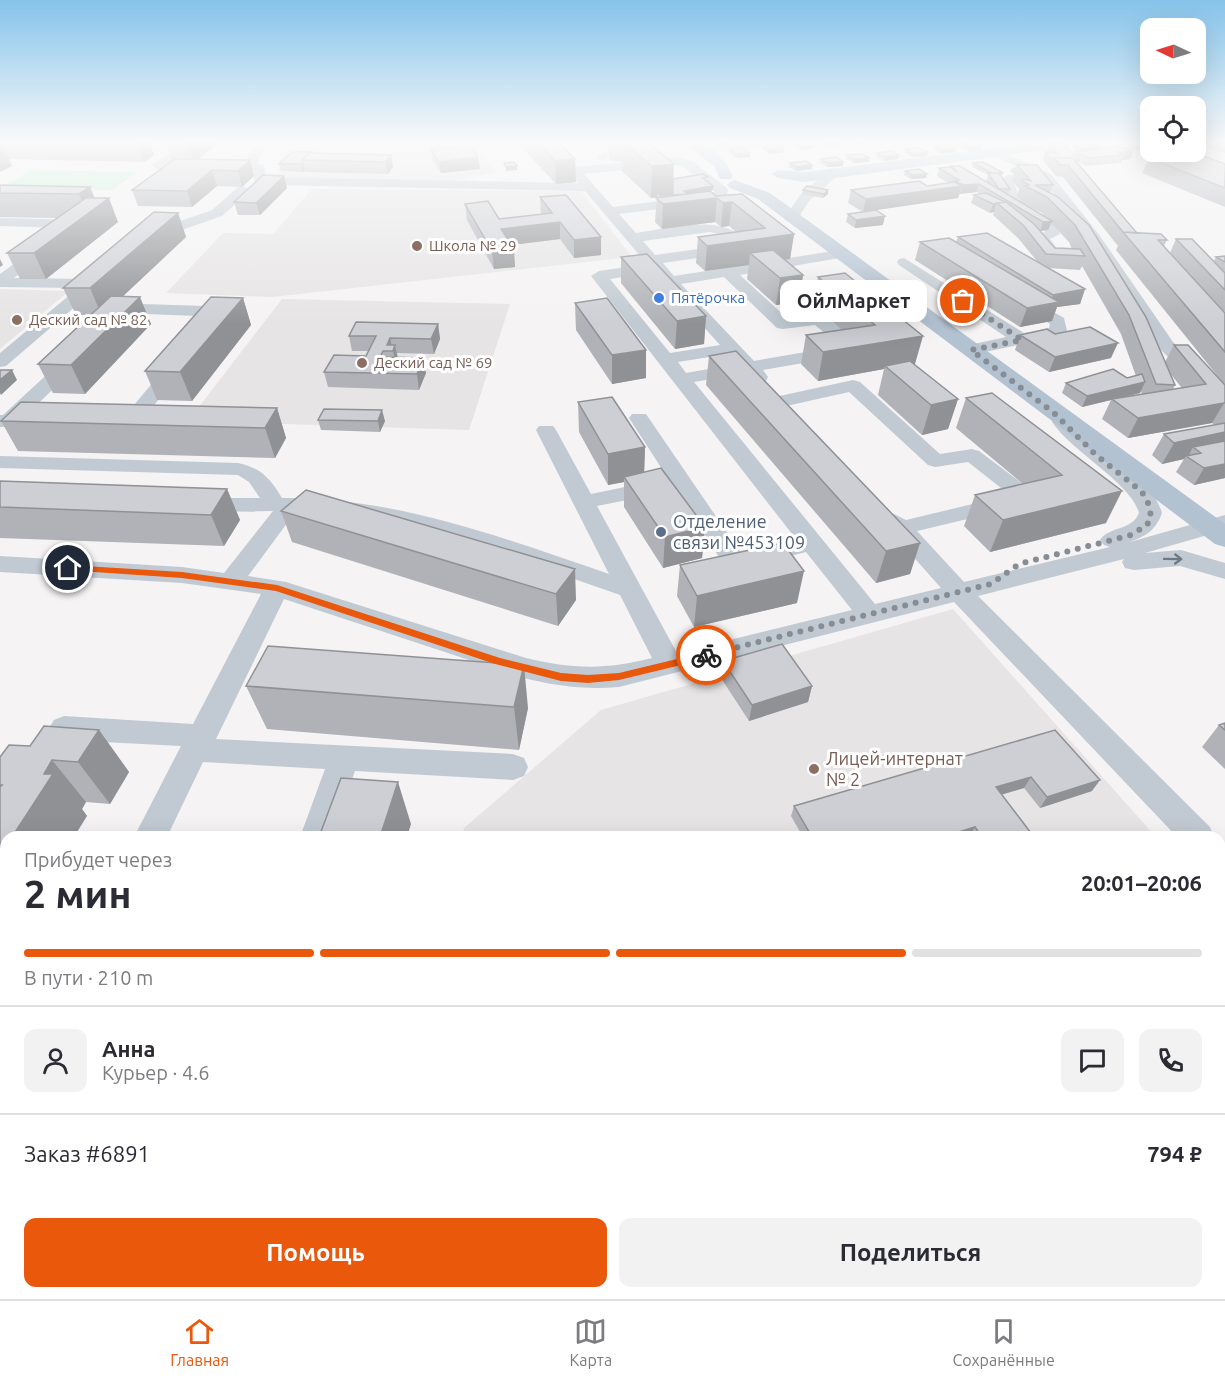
<!DOCTYPE html>
<html lang="ru">
<meta charset="utf-8">
<style>
body{margin:0;font-family:Ubuntu,sans-serif;background:#f2f2f3;color:#2b2b33;height:100vh;display:flex;flex-direction:column;font-size:22px;white-space:nowrap}
*{box-sizing:border-box;margin:0}
p{font-size:20px;color:#7c7c81}
.icon{flex:none;width:33px;height:33px;fill:none;stroke:currentColor;stroke-width:2;stroke-linecap:round;stroke-linejoin:round}
.map{position:relative;flex:1;overflow:hidden}
.panel{position:absolute;left:0px;top:831px;width:1226px;height:468px;display:flex;flex-direction:column;background:#fff;border-radius:18px 18px 0 0;box-shadow:0 6px 24px #0002}
.panel>*{flex:none}
.needle{width:39px;rotate:274deg}
.controls{position:absolute;left:1140px;top:18px;display:grid;gap:12px}
.controls a{display:grid;place-items:center;width:66px;height:66px;border-radius:12px;background:#fff;box-shadow:0 6px 24px #0002;font-size:30px}
.pin{position:absolute;display:grid;place-items:center;width:51px;height:51px;color:#fff;margin:-26px;border:3px solid #fff;border-radius:50%;box-shadow:0 2px 6px #0007}
.courier{position:absolute;display:grid;place-items:center;width:60px;height:60px;margin:-30px;border:4px solid #ea580c;border-radius:50%;background:#fff;color:#222;box-shadow:0 2px 8px #0007}
.bubble{position:absolute;height:42px;border-radius:12px;background:#fff;box-shadow:0 6px 24px #0002;font-size:20px;font-weight:600;line-height:42px;text-align:center}
.overview em{font-style:normal;font-weight:600}
.overview div{display:flex;flex-direction:column-reverse}
.overview{display:flex;align-items:center;justify-content:space-between;height:102px;padding:0 24px}
h1{font-size:39px;font-weight:600;line-height:45px}
.bar{display:grid;grid-template-columns:repeat(4,1fr);gap:9px 6px;align-content:center;height:72px;padding:0 24px}
.bar i{height:8px;border-radius:4px;background:#e1e1e2}
.bar .active{background:#ea580c}
.bar p{grid-column:span 4}
.line{display:flex;align-items:center;gap:15px;padding:0 24px;border-top:2px solid #e1e1e2}
.line div{flex:1}
.round{display:grid;place-items:center;flex:none;width:63px;height:63px;border-radius:12px;background:#f2f2f3}
.primary-button{display:flex;gap:12px;margin-top:auto;padding:12px 24px}
.primary-button a{flex:1;height:69px;border-radius:12px;background:#ea580c;color:#fff;font-size:24px;font-weight:600;line-height:69px;text-align:center}
.primary-button a+a{background:#f2f2f3;color:#2b2b33}
.tab-bar{display:flex;justify-content:space-around;align-items:center;height:84px;border-top:2px solid #e1e1e2;background:#fff;font-size:16px;color:#7c7c81}
.tab-bar a{display:grid;justify-items:center;gap:3px}
.tab-bar .active{color:#ea580c}
.map>svg:first-child{display:block}
.education{fill:#e6e4e5}
.green{fill:#c3f1d5}
.lines{fill:none;stroke-linecap:round;stroke-linejoin:round}
.minor{fill:#c1cad2;fill-rule:evenodd}
.major{fill:#b3c2d1;fill-rule:evenodd}
.wall{fill:#b0b2b7;fill-rule:evenodd}
.shaded-wall{fill:#909195}
.building{fill:#cdcfd5;stroke:#909195;stroke-width:1.5}
.oneway{stroke:#6e7983}
.route{fill:#ea580c}
.done{stroke:#868d94;stroke-width:6;stroke-dasharray:0 10.8}
.education-dot{fill:#8d6e63;stroke:#fff;stroke-width:2}
.shop-dot{fill:#3f7fe0;stroke:#fff;stroke-width:2}
.service-dot{fill:#5c6f8a;stroke:#fff;stroke-width:2}
.labels{text-anchor:middle;stroke-width:6;stroke-linejoin:round;paint-order:stroke}
.far-education-label{font-size:15px;fill:#785e54;stroke:#fff;text-anchor:start}
.far-shop-label{font-size:15px;fill:#366cbe;stroke:#fff;text-anchor:start}
.service-label{font-size:18px;fill:#4e5e75;stroke:#fff;text-anchor:start}
.education-label{font-size:18px;fill:#785e54;stroke:#fff;text-anchor:start}
</style>
<div class="map">
<svg width="1225" height="1299" viewBox="0 0 1225 1299">
<rect width="100%" height="100%" fill="#f5f3f3"/>
<path class="education" d="M280,142H475L496,172L454,182L277,177Z
M312,189L581,191L632,257L272,297L166,293L223,233L273,234Z
M0,289L69,291L0,349Z
M282,299L510,304L469,430L188,421Z
M953,609L1156,837H462L464,828L601,710Z
M1220,909L1225,915V1299H359L360,1293H1220Z"/>
<path class="green" d="M31,170L137,172L112,190L2,188Z"/>
<g class="lines">
<path class="minor" d="M256,142H267L257,164L264,165L266,177L578,183L542,142H553L578,167L675,157L692,161L727,188L728,191L726,197L699,204L619,214L636,233C675,228 725,211 753,247L746,251L663,263L674,276L840,250L845,251L847,254L840,258L740,275L787,318L819,314L825,315L860,345L863,349L860,353L763,370L768,377L766,381C756,383 752,381 745,373L694,382L875,604L941,588L886,526L882,521L886,516L894,514L906,520L1010,495L968,462L935,467L928,465L849,392L782,407L775,405L772,401L775,397L853,380L860,382L940,454L972,449L979,451L1035,493L1038,498L1035,503L917,531L964,582L1110,547L1104,545L1100,540C1109,526 1132,531 1139,513C1131,483 1073,453 1052,422L1055,418H1069C1078,428 1088,438 1099,447C1122,467 1153,483 1162,513C1156,530 1146,536 1130,542L1225,515V530L1145,553L1181,550L1225,563V579L1180,566L1134,570L1125,568L1122,562L1124,559L978,596L1210,827L1214,837H1177L954,602L619,687C586,690 556,686 524,678L284,599L216,739L513,754L524,758L528,767L524,776L513,780L355,771L332,837H300L325,769L203,762L167,837H134L181,746L64,740L54,736L49,728L54,720L64,716L193,724L261,594L182,583L0,572V556L182,567L224,573L273,511L196,512L188,510L185,505L188,500L196,498H260L249,482L238,475L0,468V456L238,463C261,468 270,478 282,498C395,497 504,538 609,574L536,430L539,426H553L556,430L591,494L659,480L667,482L670,487L667,492L597,506L677,653L852,610L806,552L735,570L726,568L629,418L632,414H646L741,553L796,539L591,276L599,271L647,264L585,191L260,185L254,181V171L157,169L151,165L176,149L182,152L170,162L245,164ZM675,165L684,167L715,192L698,196L613,207L584,174ZM710,232L723,235L734,244L655,255L643,241ZM654,272L720,345L670,353L610,279ZM724,277L777,328L783,329L815,325L840,346L754,361L681,284ZM728,354L737,364L686,373L678,362ZM296,511L364,516L480,546L620,595L652,658C606,670 572,669 526,658L286,582L248,576Z
M593,142H622L628,145L602,161L596,157L611,147L594,144Z
M753,142H789L783,145L702,153L696,150L702,147Z
M995,149L1051,174L1100,236L1173,342L1225,392V409L1218,407L1161,350L1089,241L1044,181L1014,182L1021,202L1055,223L1060,234L1050,239L1063,257L1056,261L1051,260L1034,237L1036,234L1045,232L1044,228L1010,207L1001,179L1007,175L1031,174L991,154V150Z
M833,169L839,173L837,176L809,201L797,220H787L785,217L800,195L829,170Z
M243,186L249,190L248,193L222,216L153,240L148,241L141,237L143,234L212,210L238,187Z
M0,218L77,220L84,224L14,278L89,279L98,275L106,280L6,366L0,367V353L78,288L0,287V274L63,228L0,226Z
M904,258L1024,333L1049,328L1050,324L1015,301L1013,298L1015,295L1021,293L1064,318L1067,331L1064,335L971,355L965,354L962,350L965,346L1006,337L899,265L897,262L899,259Z
M143,304L205,306L211,308L219,323C213,333 207,343 194,340L191,336L202,323L199,316L145,314L115,325L107,320L109,316Z
M75,353L81,354L84,358L81,362L15,426L0,427V415H3L69,354Z
M176,361L182,362L185,366L182,370L148,413H134L131,409L134,405L170,362Z
M1220,845L1225,847V880L1220,878Z
M6,1087V1138L0,1141V1090Z"/>
<path class="major" d="M683,142C705,140 724,156 733,176L730,179H720L714,166Z
M1044,142H1080L1073,146L805,182L778,178L771,174L778,170L805,172Z
M735,180L770,193L1225,524V547L1215,544L758,199L730,188L727,185L730,182Z"/>
</g>
<path class="wall" d="M0,142H150L154,155L144,162L9,159L12,166L0,172Z
M165,142H220L198,159L250,160L254,176L242,187L217,186L192,207L138,206L132,190L172,161Z
M517,142H558L576,182L556,184Z
M609,142H652V143L650,144L673,179L707,181L713,190L704,192L716,196L742,194L794,234L790,259L785,260L803,275L799,302L776,305L747,279L749,265L705,271L696,263L698,237L736,232L729,226L721,227L715,222L662,229L655,222L657,197L651,198L622,171L623,162L609,160Z
M794,142L814,148L800,150L793,146Z
M822,142H844L843,145L829,147L822,143Z
M959,142L982,145L981,149L968,151L958,146Z
M1131,142H1150V151L1149,150L1138,151L1129,148Z
M1207,142H1225V153L1204,147Z
M1049,144L1074,155L1075,152H1077L1073,150L1074,146L1100,147L1099,149L1133,151L1130,159L1122,160L1121,163L1086,166L1078,162V163L1137,233L1167,240L1164,246L1225,313V478L1194,485L1176,472L1184,459L1162,464L1152,455L1164,434L1214,425L1212,423L1128,438L1102,419L1111,400L1082,407L1062,393L1066,383L1127,378L1136,376L1121,334L1082,266L1080,270L1048,268L1085,289L1080,304L1057,307L1052,321L1020,327L915,260L920,242H956L958,237L1037,261L1018,238L993,215L994,212L990,213L971,203L974,195L980,194L977,192L960,193L958,198L876,210L883,225L855,228L846,222L848,214L863,212L848,203L851,190L927,186L948,183L937,176L939,168H951V166L987,182L986,181L988,175L972,167L973,163L1003,173L1001,177L1010,189L1008,195L1019,202L1020,199L1017,197L1019,189L1012,180L1014,174L1010,171L1012,168L1016,167L1017,165L1053,185L1050,193L1058,197L1165,362L1174,345L1224,384L1116,250L1118,246L1063,177L1056,176L1050,169L1051,168H1049L1043,160L1045,152H1047ZM1021,203L1042,213L1045,217ZM1051,223L1069,242L1072,249L1055,248L1040,231L1048,230ZM1168,371L1182,388L1173,389L1175,385ZM1141,391L1142,394L1120,398L1140,393Z
M763,146L784,148V152L769,154L763,149Z
M934,146L956,148L955,152L941,154L933,150Z
M431,149L478,157L480,169L441,173L432,160Z
M730,149L750,157L737,158L729,153Z
M905,149L927,156L912,157L905,153Z
M1152,152H1195L1225,164V207L1142,173L1149,158L1158,157L1156,156L1157,154Z
M314,153L391,155L393,167L388,174L305,172V170L303,172L281,171L279,164Z
M877,153L899,155L898,159L884,161L876,157Z
M847,155L869,162L854,163L846,159Z
M821,159L843,162V166L827,167L820,163Z
M790,163L812,165V169L796,171L789,167Z
M905,171L926,178L911,179L904,175Z
M0,185L90,187L94,198L118,222L46,279H20L7,253L57,218L0,217Z
M287,188L260,215H238L234,202Z
M803,190H828V194L823,198L802,194Z
M540,197L601,237V255L574,258L560,239L511,245L515,267L494,269L467,220L465,204L499,219L541,214Z
M178,213L186,237L123,296L151,324L85,394L53,393L38,364L90,315H76L63,288Z
M1176,239L1214,261L1216,257L1225,256V312L1170,253Z
M621,257L706,316L704,344L675,349L621,283Z
M845,273L915,364H914L958,399L948,429L922,435L878,395L884,369L818,381L801,364L806,335L842,330L813,304L818,277Z
M243,298L251,325L192,401L157,400L145,371Z
M575,303L646,378L612,384L576,330Z
M438,324L440,339L434,354L397,353L398,357L426,373L419,390L328,387L324,372L366,356L369,351H352L349,336Z
M1055,334L1111,358L1049,372L1015,350L1020,335Z
M709,356L920,543L910,574L876,583L706,385Z
M992,393L1106,523L990,552L964,526L975,495L1023,484L956,428L966,398Z
M578,402L645,447L644,472L705,527L702,558L663,568L624,507V482L608,485L579,432Z
M277,408L286,438L275,458L18,451L1,421Z
M318,420L385,421L380,432L321,430Z
M0,481L227,489L240,520L224,546L0,538Z
M281,511L576,600L558,626L292,542Z
M680,565L797,603L694,627L677,596Z
M723,661L812,686L808,702L749,721L721,678Z
M246,686L528,708L519,750L267,729Z
M1225,723V769L1202,747L1219,725Z
M99,730L129,772L110,804L86,802L82,809L87,816L6,837V950L0,960V757L30,746Z
M1055,730L1092,791L1040,808L1024,788L1001,795L1034,837H803L791,816L794,806Z
M1056,1293H1127L1115,1299H1059Z"/>
<path class="shaded-wall" d="M137,142H150L154,155L144,162Z
M187,142H220L194,163Z
M323,142H342L323,143Z
M718,142H731V144L718,145Z
M844,142L843,145L829,147V143Z
M856,142H871L870,143L856,144Z
M1150,143L1149,150L1138,151L1141,144Z
M2,144L12,166L0,172V145Z
M815,145L814,148L800,150V146Z
M982,145L981,149L968,151L969,147Z
M1100,147L1098,151L1079,153L1081,149Z
M784,148V152L769,154V150Z
M956,148L955,152L941,154L942,150Z
M1133,151L1130,159L1122,160L1124,155L1118,153Z
M928,152L927,156L912,157L913,154Z
M750,153V157L737,158V154Z
M391,155L393,167L388,174L385,162Z
M899,155L898,159L884,161V157Z
M478,157L480,169L441,173L439,162Z
M869,158V162L854,163V159Z
M575,159L576,182L556,184L555,161Z
M250,160L254,176L242,187L238,171Z
M843,162V166L827,167L828,163Z
M303,163L305,170L303,172L301,164Z
M674,164L673,195L684,191L713,186V190L687,195L661,197L657,193V197L651,198L652,166Z
M812,165V169L796,171L797,167Z
M517,166V170L506,171V167Z
M212,170L217,186L192,207L187,191Z
M927,174L926,178L911,179L912,175Z
M284,176L287,188L260,215L256,203Z
M979,184L977,192L960,194L963,185Z
M962,186L958,198L863,212L866,199Z
M90,187L98,206L109,198L118,222L46,279L34,253L87,214L79,194Z
M828,190V194L823,198L824,194Z
M717,198L715,222L662,229L663,204Z
M732,202L729,226L721,227L723,203Z
M993,204H996L994,212L990,213Z
M178,213L186,237L102,316L90,288Z
M885,216L883,225L855,228L856,220Z
M1052,221L1048,230L1040,231L1043,222Z
M560,222V239L503,246L501,229Z
M794,234L790,259L762,263L750,253L749,265L705,271L707,246Z
M601,237V255L574,258V240Z
M514,249L515,267L494,269L492,251Z
M0,259L3,265L0,267Z
M803,275L799,302L776,305L780,278Z
M1085,289L1080,304L1057,307L1052,321L1020,327L1027,308L1050,304L1053,295Z
M140,297L151,324L85,394L71,365Z
M243,298L251,325L192,401L180,372Z
M706,316L704,344L675,349L677,321Z
M438,324L440,339L434,354L431,339Z
M923,336L915,364L888,369L885,366L884,369L818,381L823,352Z
M390,338L393,351L395,345L398,360L396,366L393,351L387,345Z
M1118,343L1111,358L1049,372L1055,357Z
M646,350V378L612,384V355Z
M424,358L426,373L419,390L417,374Z
M12,370L17,380L1,395L0,393V380Z
M1145,382L1140,393L1082,407L1087,396Z
M958,399L948,429L922,435L931,405Z
M1224,403L1212,423L1128,438L1138,418Z
M277,408L286,438L275,458L265,428Z
M382,410L385,421L380,432L378,421Z
M1225,432V451L1201,453L1193,447L1188,457L1186,456L1184,459L1162,464L1174,443Z
M645,447L644,478L624,477V482L608,485V454Z
M1225,464V478L1194,485L1204,468Z
M227,489L240,520L224,546L211,515Z
M1122,491L1106,523L990,552L1003,520Z
M705,527L702,558L663,568L665,537Z
M920,543L910,574L876,583L886,551Z
M575,569L576,600L558,626L556,594Z
M804,571L797,603L694,627L697,596Z
M524,665L528,708L519,750L514,707Z
M812,686L808,702L749,721L752,705Z
M99,730L129,772L110,804L78,762Z
M52,760L86,802L82,809L87,816L74,837H12L44,774Z
M1031,777L1024,788L989,798L996,787Z
M1100,780L1092,791L1040,808L1047,797Z
M398,782L411,824L407,837H380Z
M975,827L969,837H943Z
M6,858V931L0,926V867Z
M0,932L6,937V950L0,960Z
M61,1293H89L87,1299H59Z
M335,1293H349L348,1299H333Z"/>
<path class="building" d="M536,142H558L575,159L555,161Z
M623,142H647L674,164L652,166Z
M794,142H810L815,145L800,146Z
M827,142H844L829,143Z
M959,142H973L982,145L969,147Z
M1136,142H1150V143L1141,144Z
M1216,142H1225V144Z
M778,144L784,148L769,150L763,146Z
M948,144L956,148L942,150L934,146Z
M1049,144H1063L1079,160H1075L1073,158H1054V160H1052L1045,152L1057,153Z
M1093,144L1100,147L1081,149L1074,146Z
M469,145L478,157L439,162L431,149Z
M1119,146L1133,151L1118,153L1124,155L1089,158L1075,152Z
M743,148L750,153L737,154L730,149Z
M920,148L928,152L913,154L905,149Z
M892,151L899,155L884,157L877,153Z
M292,152H314L312,153H309L302,160L303,163L301,164H279Z
M1170,152H1195L1202,154L1193,152L1178,154Z
M1193,152L1225,164V188L1149,158Z
M309,153L391,155L385,162L302,160Z
M862,154L869,158L854,159L847,155Z
M836,157L843,162L828,163L821,159Z
M1054,158H1073L1137,233L1123,232L1068,165H1060Z
M175,159L250,160L238,171L212,170L187,191L132,190Z
M806,161L812,165L797,167L790,163Z
M514,162L517,166L506,167L504,163Z
M983,162L1003,173H992L973,163Z
M1017,165H1037L1053,185H1035L1058,197L1089,225L1146,317L1175,385L1156,384L1129,315L1075,225L1047,197L1025,186L1029,185L1022,181L1023,179L1031,181Z
M951,166H960L1052,221L1043,222L979,184L963,185L955,181L959,180L939,168L950,167L957,172Z
M919,169L927,174L912,175L905,171Z
M988,173H999L1010,189H999Z
M703,174L708,177L703,178L713,186L684,191L687,194L673,195V179Z
M263,175L284,176L256,203L234,202Z
M919,181L927,186L954,182L962,186L866,199L851,190Z
M0,185L90,187L79,194L0,193Z
M807,186L828,190L824,194L803,190Z
M710,191L716,196L742,194L794,234L707,246L698,237L765,228L732,202L723,203L717,198L663,204L656,198Z
M986,193L1005,202L997,203L996,204H993L974,195Z
M566,195L601,237L574,240L560,222L501,229L514,249L492,251L465,204L488,201L499,219L552,213L540,197Z
M86,198H109L34,253H7Z
M1006,202L1034,224L1055,248L1080,249L1085,256L1046,254L1023,225L997,203Z
M876,210L885,216L856,220L848,214Z
M154,212L178,213L90,288H63Z
M1123,232L1161,234L1167,240H1158L1225,313V352Z
M987,233L1085,289L1053,295L958,237Z
M949,238L1059,302L1027,308L920,242Z
M1176,239H1192L1225,273V290Z
M773,250L803,275L780,278L750,253Z
M647,254L706,316L677,321L621,257Z
M1225,256V262L1216,257Z
M845,273L923,336L823,352L806,335L875,325L818,277Z
M111,296L140,297L71,365L38,364Z
M211,297L243,298L180,372L145,371Z
M607,298L646,350L612,355L575,303Z
M356,322L438,324L431,339L390,338L387,345H395L393,351H383L380,357L424,358L417,374L324,372L334,355L366,356L376,336H349Z
M1090,327L1118,343L1055,357L1020,335L1047,329L1055,334Z
M1174,345H1188L1225,385V403H1224L1138,418L1112,399L1206,384Z
M736,351L920,543L886,551L709,356Z
M910,361L958,399L931,405L885,366Z
M1113,369L1127,378L1142,374L1145,382L1087,396L1066,383Z
M0,370H12L0,380Z
M992,393L1122,491L1003,520L975,495L1062,475L966,398Z
M612,397L645,447L608,454L578,402Z
M21,402L277,408L265,428L1,421Z
M324,409L382,410L378,421L318,420Z
M1225,423V432L1174,443L1164,434Z
M1225,441V464L1204,468L1186,456L1201,453L1193,447Z
M661,468L705,527L665,537L624,477Z
M0,481L227,489L211,515L0,507Z
M306,490L575,569L556,594L281,511Z
M783,543L804,571L697,596L680,565Z
M782,644L812,686L752,705L723,661Z
M268,646L524,665L514,707L246,686Z
M1225,723V730L1219,725Z
M44,726L99,730L78,762L52,760L44,774H53L12,837H6V858L0,867V787L2,785H0V757L9,745L30,746Z
M1055,730L1100,780L1047,797L1031,777L996,787L1034,837H982L975,827L943,837H812L794,806Z
M341,778L398,782L380,837H319Z
M1220,1079L1225,1086V1247L1220,1249Z
M6,1231V1293H61L59,1299H0V1243Z
M239,1293H335L333,1299H237Z
M1069,1293H1127L1115,1299H1072Z"/>
<defs><path id="oneway-shaft" d="M-6 0H5M1.5-3L5.5 0L1.5 3" fill="none" stroke-width="1.6" stroke-linecap="round" stroke-linejoin="round" transform="scale(1.5)"/></defs>
<use class="oneway" href="#oneway-shaft" transform="translate(1173 559) rotate(1)"/>
<linearGradient id="sky" x2="0" y2="1"><stop stop-color="#85c3ea"/><stop offset="0.44" stop-color="#fafafa"/><stop offset="1" stop-color="#fafafa" stop-opacity="0"/></linearGradient>
<rect width="1225" height="323" fill="url(#sky)"/>
<path class="route" d="M68,565L182,572L277,585L500,658L561,673L588,675L619,673L706,652L710,655L706,659L619,680L588,683L561,681L495,664L276,591L182,578L65,570V566Z"/>
<g class="lines">
<path class="done" d="M706,655L991,584L1019,564L1131,535L1147,525L1151,517L1149,505L1142,492L1095,454L1053,412L971,350L1022,340L963,301"/>
</g>
<g class="education-dot">
<circle cx="417" cy="246" r="6"/>
<circle cx="17" cy="320" r="6"/>
<circle cx="362" cy="363" r="6"/>
<circle cx="814" cy="769" r="6"/>
</g>
<circle class="shop-dot" cx="659" cy="298" r="6"/>
<circle class="service-dot" cx="661" cy="532" r="6"/>
<g class="labels">
<g class="far-education-label">
<text x="429" y="251">Школа № 29</text>
<text x="29" y="325">Деский сад № 82</text>
<text x="374" y="368">Деский сад № 69</text>
</g>
<g class="far-shop-label">
<text x="671" y="303">Пятёрочка</text>
</g>
<g class="service-label">
<text x="673" y="528">Отделение<tspan x="673" dy="21">связи №453109</tspan></text>
</g>
<g class="education-label">
<text x="826" y="765">Лицей-интернат<tspan x="826" dy="21">№ 2</tspan></text>
</g>
</g>
</svg>
<div class="controls">
<a><svg class="needle" viewBox="-14 -14 28 28"><path d="M0-13l5 13h-10z" fill="#e53935"/><path d="M0 13l5-13h-10z" fill="#7c7c81"/></svg></a>
<a><svg class="icon" aria-label="locate" viewBox="0 0 24 24"><circle cx="12" cy="12" r="6"/><path d="M12 2v4M12 18v4M2 12h4M18 12h4"/></svg></a>
</div>
<div class="pin" style="left:963px;top:301px;background:#ea580c"><svg class="icon" aria-label="bag" viewBox="0 0 24 24"><path d="M5 8h14l-1 12H6zM9 8a3 3 0 0 1 6 0"/></svg></div>
<div class="pin" style="left:68px;top:568px;background:#1f2937"><svg class="icon" aria-label="home" viewBox="0 0 24 24"><path d="M3 11l9-7 9 7M6 9v11h12V9"/></svg></div>
<div class="courier" style="left:706px;top:655px"><svg class="icon" aria-label="bike" viewBox="0 0 24 24"><circle cx="6" cy="16" r="4"/><circle cx="18" cy="16" r="4"/><path d="M6 16l4-8h5l3 8M10 8l3 8H6M13 5h3"/></svg></div>
<div class="bubble" style="left:780px;top:280px;width:147px">ОйлМаркет</div>
<section class="panel">
<div class="overview"><div><h1>2 мин</h1><p>Прибудет через</p></div><em>20:01–20:06</em></div>
<div class="bar"><i class="active"></i><i class="active"></i><i class="active"></i><i></i><p>В пути · 210 m</p></div>
<div class="line" style="height:108px"><a class="round"><svg class="icon" aria-label="person" viewBox="0 0 24 24"><circle cx="12" cy="8" r="4"/><path d="M4 21q1-7 8-7t8 7"/></svg></a><div><b>Анна</b><p>Курьер · 4.6</p></div><a class="round"><svg class="icon" aria-label="chat" viewBox="0 0 24 24"><path d="M4 5h16v11H9l-5 4z"/></svg></a><a class="round"><svg class="icon" aria-label="phone" viewBox="0 0 24 24"><path d="M5 4h4l2 5-3 2q2 4 5 5l2-3 5 2v4C11 20 4 13 5 4z"/></svg></a></div>
<div class="line" style="height:78px"><div>Заказ #6891</div><b>794 ₽</b></div>
<div class="primary-button"><a>Помощь</a><a>Поделиться</a></div>
</section>
</div>
<nav class="tab-bar">
<a class="active"><svg class="icon" aria-label="home" viewBox="0 0 24 24"><path d="M3 11l9-7 9 7M6 9v11h12V9"/></svg>Главная</a>
<a><svg class="icon" aria-label="map" viewBox="0 0 24 24"><path d="M3 6l6-2 6 2 6-2v14l-6 2-6-2-6 2zM9 4v14M15 6v14"/></svg>Карта</a>
<a><svg class="icon" aria-label="saved" viewBox="0 0 24 24"><path d="M7 4h10v16l-5-4-5 4z"/></svg>Сохранённые</a>
</nav>
